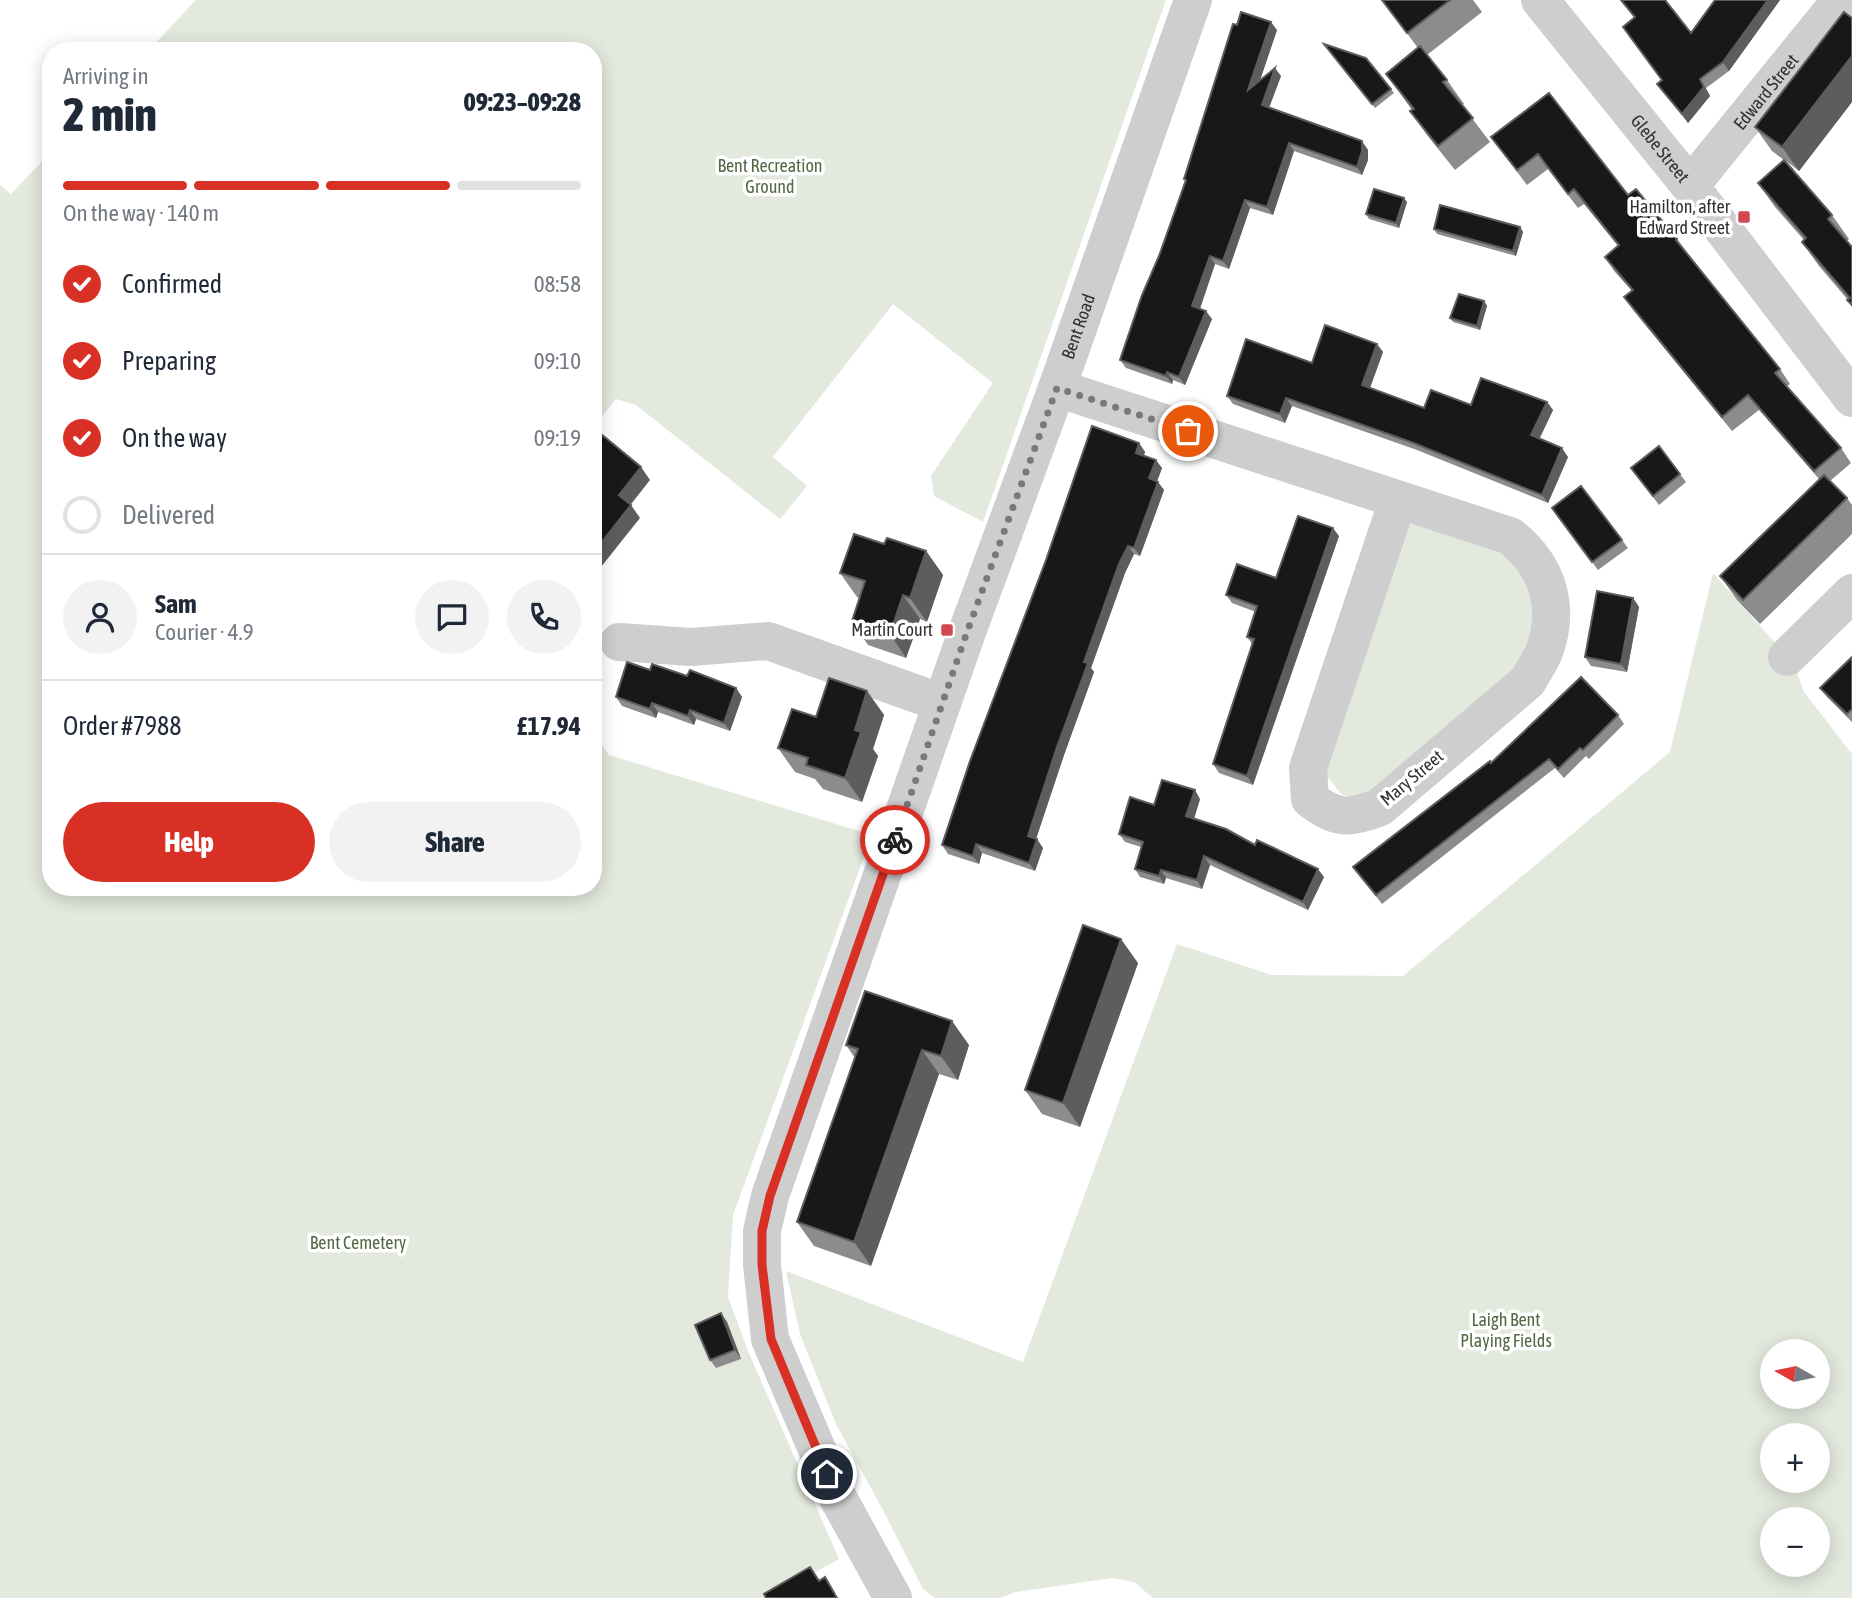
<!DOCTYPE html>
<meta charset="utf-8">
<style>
body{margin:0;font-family:"Asap Condensed",sans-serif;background:#f2f2f3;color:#1f2937;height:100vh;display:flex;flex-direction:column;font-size:26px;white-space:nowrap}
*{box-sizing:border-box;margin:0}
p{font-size:23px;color:#747a83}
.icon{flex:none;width:38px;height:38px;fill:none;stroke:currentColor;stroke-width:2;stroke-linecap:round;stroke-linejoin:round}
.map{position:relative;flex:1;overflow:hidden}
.drawer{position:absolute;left:42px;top:42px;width:560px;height:854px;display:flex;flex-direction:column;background:#fff;border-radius:28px;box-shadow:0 4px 18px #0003}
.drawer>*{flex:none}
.needle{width:46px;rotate:279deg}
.buttons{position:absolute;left:1760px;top:1339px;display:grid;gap:14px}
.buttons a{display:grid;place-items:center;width:70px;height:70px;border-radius:50%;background:#fff;box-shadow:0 4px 18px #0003;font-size:35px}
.pin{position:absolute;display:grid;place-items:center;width:60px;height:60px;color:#fff;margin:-30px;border:4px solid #fff;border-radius:50%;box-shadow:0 2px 7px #0007}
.courier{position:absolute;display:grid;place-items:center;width:70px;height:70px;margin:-35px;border:5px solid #d93025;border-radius:50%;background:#fff;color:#222;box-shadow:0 2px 9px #0007}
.headline em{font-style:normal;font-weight:800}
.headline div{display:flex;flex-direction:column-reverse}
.headline{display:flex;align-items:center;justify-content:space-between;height:119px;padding:0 21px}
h1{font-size:46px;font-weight:800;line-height:52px}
.bar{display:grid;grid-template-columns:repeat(4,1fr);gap:10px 7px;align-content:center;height:84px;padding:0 21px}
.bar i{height:9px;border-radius:5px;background:#e0e1e3}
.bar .active{background:#d93025}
.bar p{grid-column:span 4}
.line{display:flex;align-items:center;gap:18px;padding:0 21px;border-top:2px solid #e0e1e3}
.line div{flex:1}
.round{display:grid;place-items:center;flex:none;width:74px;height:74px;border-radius:37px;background:#f2f2f3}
ol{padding:0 21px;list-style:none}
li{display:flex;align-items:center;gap:21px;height:77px}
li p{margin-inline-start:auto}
li .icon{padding:7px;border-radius:50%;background:#d93025;color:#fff;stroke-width:4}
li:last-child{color:#747a83}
li i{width:38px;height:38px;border:4px solid #e0e1e3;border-radius:50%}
.button{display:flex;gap:14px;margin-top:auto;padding:14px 21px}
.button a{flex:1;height:80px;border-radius:42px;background:#d93025;color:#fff;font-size:28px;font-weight:800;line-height:80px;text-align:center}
.button a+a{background:#f2f2f3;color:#1f2937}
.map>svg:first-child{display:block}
.green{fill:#e4e9de;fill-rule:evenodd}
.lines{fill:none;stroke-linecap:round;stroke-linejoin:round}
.minor{stroke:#cecece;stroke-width:38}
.wall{fill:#8c8c8c}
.shaded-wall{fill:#5d5d5d}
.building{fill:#181818;stroke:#5d5d5d;stroke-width:2}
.done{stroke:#797979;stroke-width:7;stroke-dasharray:0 12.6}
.route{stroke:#d93025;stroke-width:9}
.poi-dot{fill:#d34850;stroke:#fff;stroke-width:2.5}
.labels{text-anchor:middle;stroke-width:7;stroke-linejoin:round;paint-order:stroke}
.street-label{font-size:18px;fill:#313131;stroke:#fff}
.park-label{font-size:18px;fill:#546943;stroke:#fff}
.poi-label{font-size:18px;fill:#313131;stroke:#fff;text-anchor:end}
</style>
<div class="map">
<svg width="1852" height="1598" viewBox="0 0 1852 1598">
<rect width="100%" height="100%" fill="#fff"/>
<path class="green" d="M196,0H1166L983,522L934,496L931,476L993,383L893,304L773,457L807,486L780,519L636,405L616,399L593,428V51H148Z
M51,152V887H593V731L609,755L872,835L733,1215L728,1297L748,1351L839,1559L770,1598H0V185L11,194Z
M1416,522L1514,557L1538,613L1521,667L1385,790L1350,797L1341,794L1325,774L1406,527Z
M1713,573L1794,664L1804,692L1852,754V1598H1153L1134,1582L1112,1578L1016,1592L1000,1598H935L923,1589L884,1512L836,1424L800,1334L786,1271L1023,1362L1177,944L1272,975L1403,976L1670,752ZM1773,1351H1818V1396H1773ZM1773,1435H1818V1480H1773ZM1773,1519H1818V1564H1773Z"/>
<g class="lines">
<g class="minor">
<path id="s1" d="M1540,0L1690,186L1852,398"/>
<path id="s2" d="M1690,186L1841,0"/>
<path d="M1057,388L1510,536C1547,565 1561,606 1544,652C1540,662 1533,671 1528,681L1380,807C1350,819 1336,820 1310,799L1308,768L1398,500"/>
<path d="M619,642L691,647L768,641L942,703"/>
<path d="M1787,657L1852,593"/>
<path id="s3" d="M893,1598L837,1496L770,1339L762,1265V1231L770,1196L967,632L1057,388L1193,0"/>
</g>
</g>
<path class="wall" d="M1382,0H1473L1482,12L1427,55L1447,80L1464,104L1462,105L1490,142L1455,170L1427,135L1410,111L1412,110L1386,74L1418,48Z
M1620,0H1665L1691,33L1715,0H1780L1729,71L1706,88L1710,96L1688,123L1657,84L1662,80L1635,18Z
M1852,18V102L1799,171L1785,160L1832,215L1849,239L1847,241L1852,247V307L1848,300L1819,266L1802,242L1804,240L1775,207L1758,183L1784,160L1772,151L1755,127Z
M1237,25L1277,30L1260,80L1281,76L1269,108L1368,150V160L1362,175L1294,151L1273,215L1250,208L1229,269L1215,264L1200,309L1212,319L1185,385L1173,380L1172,384L1126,368L1120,360L1159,256L1185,181L1184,179Z
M1324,44L1391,89L1394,93L1375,108Z
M1549,93L1628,195L1677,239L1687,253V254L1780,369L1790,384L1787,386L1841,448L1851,463L1830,481L1847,498L1852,505V534L1760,624L1737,600L1720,576L1819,479L1759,410L1732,431L1634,311L1624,297L1632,291L1615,272L1605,257L1618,246L1584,204L1578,208L1548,169L1527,185L1491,137Z
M1407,202L1399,228L1369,219L1366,214Z
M1520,227L1523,232L1516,256L1437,234L1434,229Z
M1484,301L1487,306L1480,330L1453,322L1450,318Z
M1377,344L1383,352L1370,388L1424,408L1547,402L1553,410L1539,439L1568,457L1548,503L1417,450L1292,406L1285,423L1233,404L1227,396L1312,363Z
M1139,443L1145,452L1144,455L1162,468L1157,481L1164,490L1140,556L1134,554L1125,573L1091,668L1094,672L1064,755L1036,839L1043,848L1035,871L982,853L979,864L948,854L942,845Z
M1631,468L1680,474L1686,482L1659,505Z
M1552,508L1622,540L1628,548L1598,570Z
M1339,536L1253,785L1219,773L1213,764L1253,645L1247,637L1256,612L1232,603L1226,595L1276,578Z
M884,544L926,551L943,575L927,622L920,619L906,658L868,645L852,621L859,598L857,597L840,573Z
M1633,598L1639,607L1627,672L1591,666L1585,657Z
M1852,657V722L1827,697L1820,688Z
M650,670L687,676L736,688L742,697L730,731L696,719L694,725L658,712L656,718L622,706L616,697Z
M867,691L884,715L873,749L878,756L862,802L823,789L815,779L795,772L778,748L816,717Z
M1618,715L1624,724L1589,759L1586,756L1564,778L1555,768L1382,904L1353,867L1491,763Z
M1200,799L1194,819L1255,845L1324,877L1308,910L1210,865L1202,889L1166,878L1164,884L1140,877L1135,869L1141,847L1125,842L1119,834L1154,805Z
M1138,963L1080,1127L1042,1114L1025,1090Z
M846,1045H969L958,1080L939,1074L871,1266L814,1246L797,1222L855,1058Z
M721,1313L727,1322L741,1359L716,1368L710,1360Z"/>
<path class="shaded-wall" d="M1768,0H1780L1729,71L1723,62Z
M1271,22L1277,30L1254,98L1248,90Z
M1852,56V102L1799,171L1782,147Z
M1275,68L1281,76L1267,113L1262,105Z
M1700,79L1710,96L1688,123L1682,114Z
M1362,141L1368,150V160L1362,175L1357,167Z
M1289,143L1294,151L1273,215L1267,207Z
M1404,198L1407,202L1399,228L1396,223Z
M1245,200L1250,208L1229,269L1223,261Z
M1520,227L1523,232L1516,256L1513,251Z
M1210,256L1215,264L1198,314L1192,306Z
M1484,301L1487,306L1480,330L1477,326Z
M1206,311L1212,319L1185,385L1179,377Z
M1377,344L1383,352L1368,393L1362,385Z
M1167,372L1173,380L1172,384L1166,376Z
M1286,398L1292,406L1285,423L1280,414Z
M1547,402L1553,410L1537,444L1531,435Z
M1139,443L1145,452L1142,461L1136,453Z
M1562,448L1568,457L1548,503L1542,495Z
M1156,460L1162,468L1155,487L1149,478Z
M641,467L650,480L628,508L619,495Z
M1158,482L1164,490L1140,556L1134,548Z
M631,505L640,518L593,577V553Z
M1333,528L1339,536L1253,785L1247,776Z
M1128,546L1134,554L1125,573L1091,668L1094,672L1064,755L1034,845L1028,836L1084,662L1119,564Z
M926,551L943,575L927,622L910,598Z
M903,595L920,619L906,658L890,634Z
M1633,598L1639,607L1627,672L1621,664Z
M736,688L742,697L730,731L724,723Z
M867,691L884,715L873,749L878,756L862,802L845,778L855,730Z
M652,703L658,712L656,718L650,709Z
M690,710L696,719L694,725L688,716Z
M1195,790L1200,799L1192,825L1186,816Z
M1037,839L1043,848L1035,871L1029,863Z
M976,844L982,853L979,864L973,856Z
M1204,856L1210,865L1202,889L1197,880Z
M1318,869L1324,877L1308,910L1303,902Z
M1161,870L1166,878L1164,884L1159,876Z
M1121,939L1138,963L1080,1127L1063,1103Z
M952,1021L969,1045L958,1080L941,1056Z
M922,1050L939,1074L871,1266L854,1242Z
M721,1313L727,1322L741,1359L735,1350Z"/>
<path class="building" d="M1382,0H1450L1407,33Z
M1621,0H1665L1691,33L1715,0H1768L1723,62L1700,79L1704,87L1682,114L1657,84L1662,80L1623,27L1635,17Z
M1241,12L1271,22L1248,90L1275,68L1262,105L1362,141V151L1357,167L1289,143L1267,207L1245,200L1223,261L1210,256L1192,306L1206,311L1179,377L1167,372L1166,376L1120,360L1142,295L1159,256L1186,180L1184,179L1233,24L1237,25Z
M1844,12L1852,18V56L1782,147L1755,127Z
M1324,44L1366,58L1391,89L1372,104Z
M1420,46L1447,80L1443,82L1473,118L1438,146L1410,111L1414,109L1386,74Z
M1549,93L1628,195L1636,189L1677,239L1676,240L1780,369L1775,373L1841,448L1814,471L1748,395L1722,417L1624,297L1633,290L1605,257L1619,245L1574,189L1568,194L1538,154L1517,170L1491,137Z
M1784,160L1832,215L1828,219L1852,247V305L1847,300L1850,298L1802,242L1806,238L1758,183Z
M1374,189L1404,198L1396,223L1366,214Z
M1440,205L1520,227L1513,251L1434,229Z
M1459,294L1484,301L1477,326L1450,318Z
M1325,325L1377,344L1362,385L1424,408L1431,390L1471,405L1481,378L1547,402L1531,435L1562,448L1542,495L1411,442L1286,398L1280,414L1227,396L1246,339L1312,363Z
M1092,426L1139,443L1136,453L1156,460L1149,478L1158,482L1134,548L1128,546L1119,564L1084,662L1088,663L1057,747L1028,836L1037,839L1029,863L976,844L973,856L942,845L970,761L1046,560Z
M601,434L641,467L619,495L631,505L593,553V444Z
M1659,446L1680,474L1653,496L1631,468Z
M1824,475L1847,498L1743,600L1720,576Z
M1581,486L1622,540L1592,562L1552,508Z
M1298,516L1333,528L1247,776L1213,764L1254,639L1247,637L1257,606L1226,595L1237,564L1276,578Z
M854,534L884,544L887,538L926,551L910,598L903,595L890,634L852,621L865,581L840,573Z
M1597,591L1633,598L1621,664L1585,657Z
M1852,657V709L1847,714L1820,688Z
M627,662L650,670L652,664L687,676L690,670L736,688L724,723L690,710L688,716L652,703L650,709L616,697Z
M1581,677L1618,715L1583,750L1580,748L1558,769L1549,759L1376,895L1353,867L1490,761L1491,763Z
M829,678L867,691L855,730L861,732L845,778L806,765L808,758L778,748L792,709L816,717Z
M1162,780L1195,790L1186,816L1226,829L1255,845L1257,840L1318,869L1303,902L1204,856L1197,880L1161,870L1159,876L1135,869L1143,842L1119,834L1130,797L1154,805Z
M1083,925L1121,939L1063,1103L1025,1090Z
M865,991L952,1021L941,1056L922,1050L854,1242L797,1222L858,1049L846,1045Z
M721,1313L735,1350L710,1360L695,1325Z
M810,1567L819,1581L825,1577L837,1598H766L764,1594Z"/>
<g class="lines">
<path class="done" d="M895,840L967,632L1057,388L1188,431"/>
<path class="route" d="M827,1474L771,1339L762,1265V1231L770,1196L895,840"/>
</g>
<g class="poi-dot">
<rect x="1737" y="210" width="14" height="14" rx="3.5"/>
<rect x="940" y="623" width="14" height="14" rx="3.5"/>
</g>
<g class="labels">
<g class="street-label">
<text dy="6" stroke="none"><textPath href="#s2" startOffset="121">Edward Street</textPath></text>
<text dy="6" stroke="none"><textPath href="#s1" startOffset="191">Glebe Street</textPath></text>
<text dy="6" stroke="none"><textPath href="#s3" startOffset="1354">Bent Road</textPath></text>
<text transform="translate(1412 778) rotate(-40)" y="6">Mary Street</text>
</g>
<g class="park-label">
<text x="770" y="172">Bent Recreation<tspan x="770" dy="21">Ground</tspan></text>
<text x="358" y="1249">Bent Cemetery</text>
<text x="1506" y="1326">Laigh Bent<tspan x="1506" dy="21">Playing Fields</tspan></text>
</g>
<g class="poi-label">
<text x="1730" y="213">Hamilton, after<tspan x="1730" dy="21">Edward Street</tspan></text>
<text x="933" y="636">Martin Court</text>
</g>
</g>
</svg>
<div class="buttons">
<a><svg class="needle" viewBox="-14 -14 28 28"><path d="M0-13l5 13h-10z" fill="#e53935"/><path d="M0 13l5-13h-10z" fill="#747a83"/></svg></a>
<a>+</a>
<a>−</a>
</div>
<div class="pin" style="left:1188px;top:431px;background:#ea580c"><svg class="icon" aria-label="bag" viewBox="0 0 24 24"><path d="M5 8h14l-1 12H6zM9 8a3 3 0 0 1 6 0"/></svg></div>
<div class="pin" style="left:827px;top:1474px;background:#1f2937"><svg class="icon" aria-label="home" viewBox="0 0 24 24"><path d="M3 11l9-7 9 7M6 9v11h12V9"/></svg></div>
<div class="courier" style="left:895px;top:840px"><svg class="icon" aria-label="bike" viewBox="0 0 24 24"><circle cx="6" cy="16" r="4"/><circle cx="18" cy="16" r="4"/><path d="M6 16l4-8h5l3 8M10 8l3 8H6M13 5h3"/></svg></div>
<section class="drawer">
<div class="headline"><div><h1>2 min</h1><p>Arriving in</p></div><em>09:23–09:28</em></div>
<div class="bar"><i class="active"></i><i class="active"></i><i class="active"></i><i></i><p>On the way · 140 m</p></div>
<ol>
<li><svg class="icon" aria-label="check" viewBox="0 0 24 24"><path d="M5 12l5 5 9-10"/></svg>Confirmed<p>08:58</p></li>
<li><svg class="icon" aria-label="check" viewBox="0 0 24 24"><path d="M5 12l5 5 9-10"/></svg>Preparing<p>09:10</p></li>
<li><svg class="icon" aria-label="check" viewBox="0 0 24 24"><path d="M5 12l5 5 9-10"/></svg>On the way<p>09:19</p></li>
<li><i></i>Delivered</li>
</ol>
<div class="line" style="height:126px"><a class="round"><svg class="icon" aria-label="person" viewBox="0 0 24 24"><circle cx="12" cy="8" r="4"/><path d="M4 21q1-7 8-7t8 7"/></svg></a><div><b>Sam</b><p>Courier · 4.9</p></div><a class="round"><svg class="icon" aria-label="chat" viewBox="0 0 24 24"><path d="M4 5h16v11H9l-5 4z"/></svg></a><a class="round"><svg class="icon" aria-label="phone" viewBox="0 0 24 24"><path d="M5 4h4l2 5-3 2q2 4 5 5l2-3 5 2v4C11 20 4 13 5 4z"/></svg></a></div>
<div class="line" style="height:91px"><div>Order #7988</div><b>£17.94</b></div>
<div class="button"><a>Help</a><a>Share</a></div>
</section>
</div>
